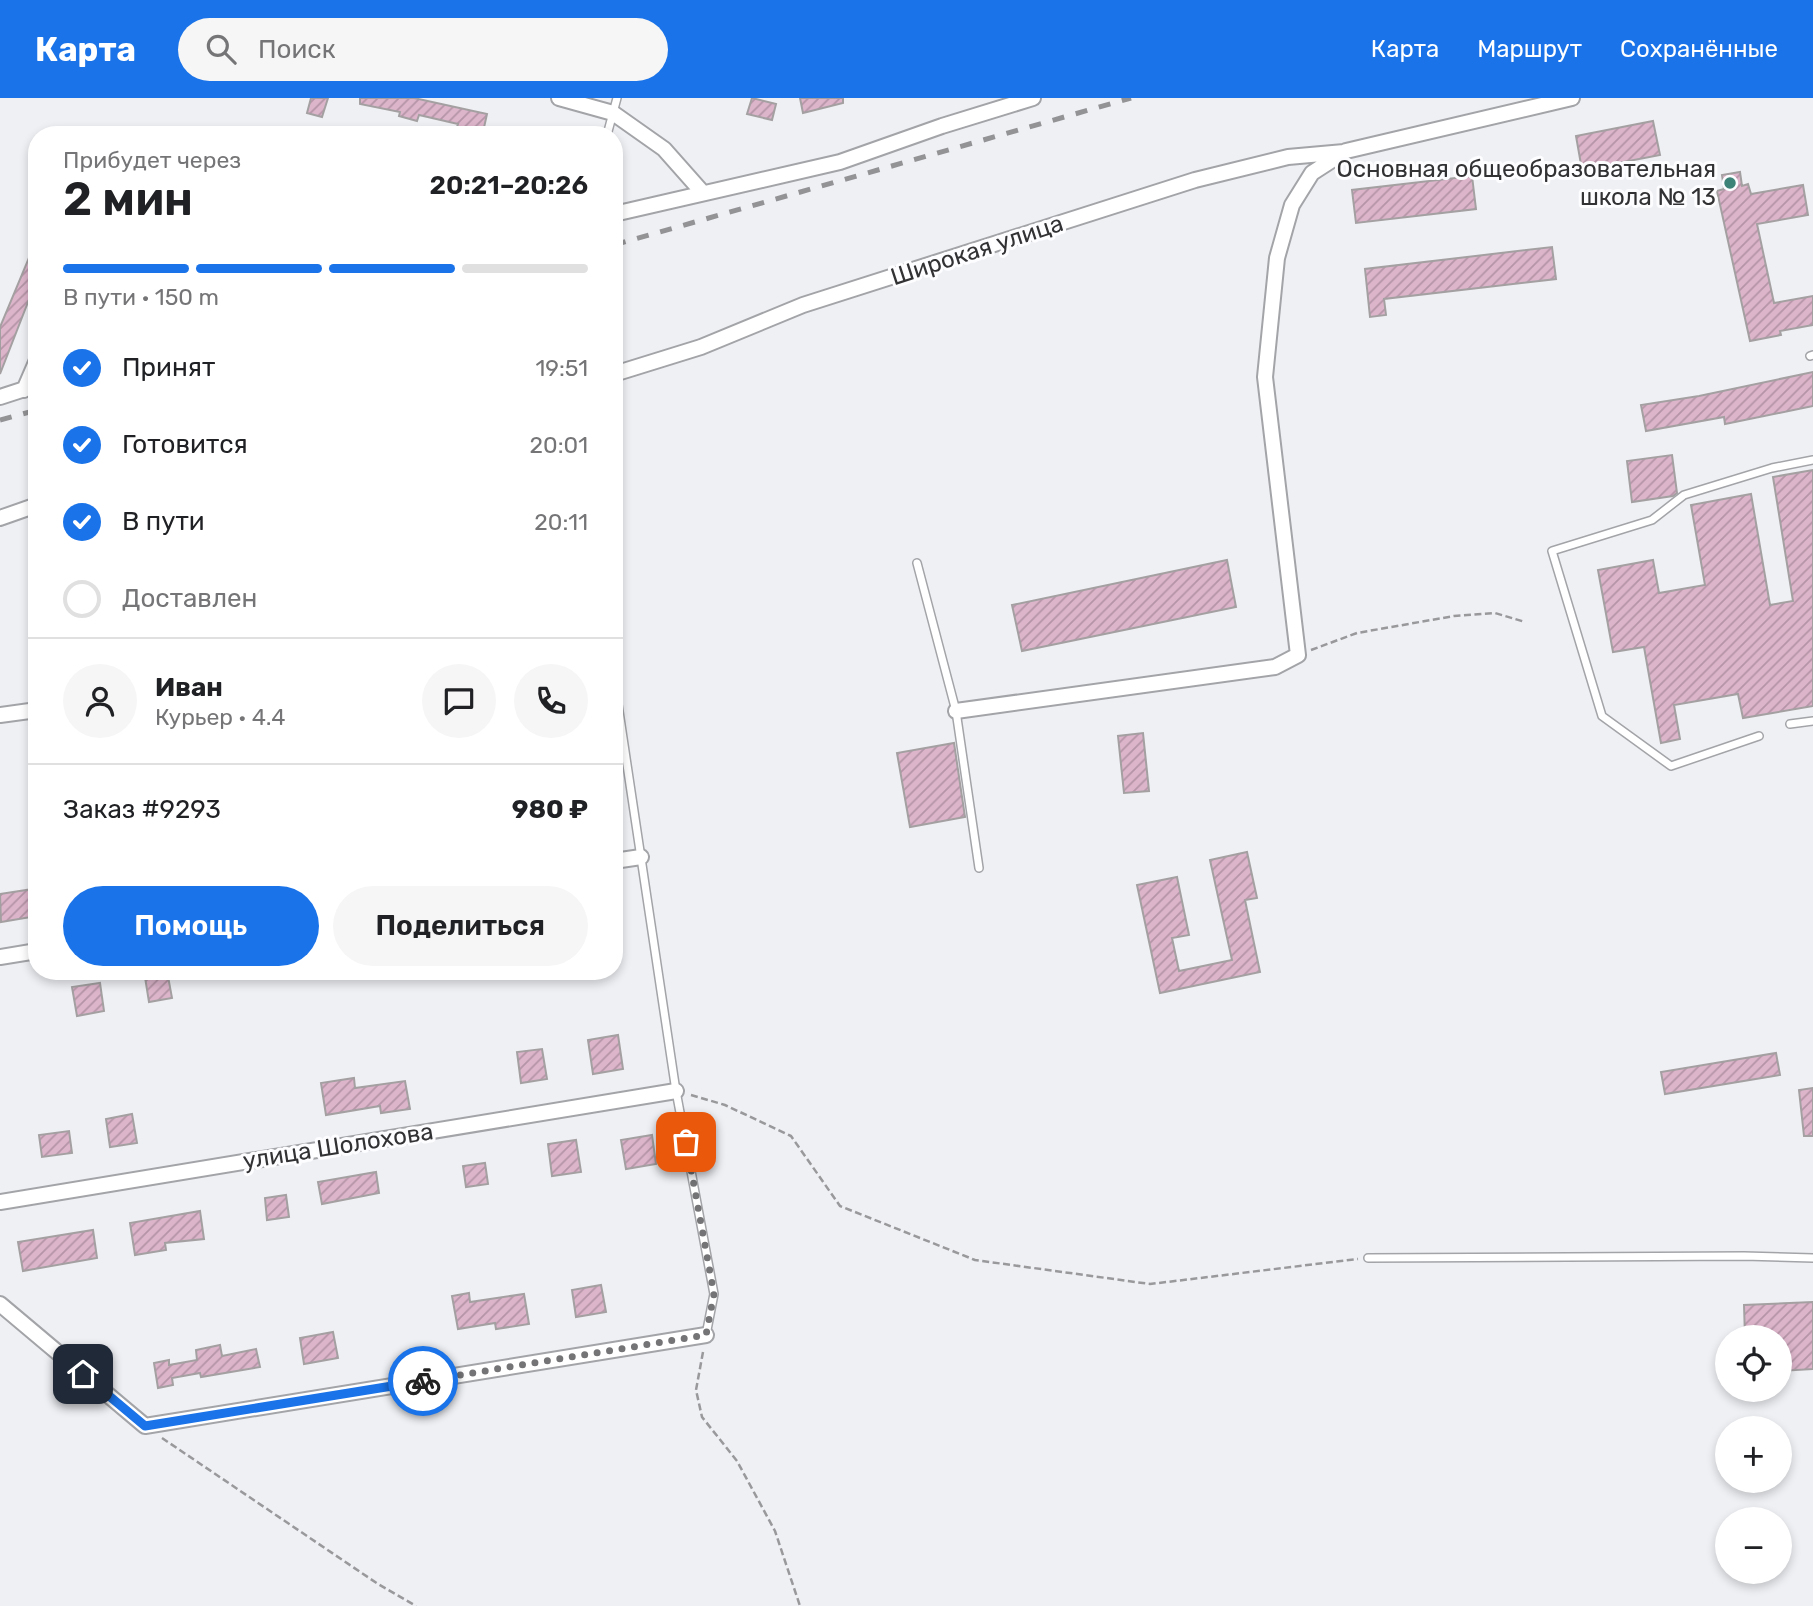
<!DOCTYPE html>
<html lang="ru">
<meta charset="utf-8">
<style>
body{margin:0;font-family:Rubik,sans-serif;background:#f6f6f6;color:#202124;height:100vh;display:flex;flex-direction:column;font-size:26px;white-space:nowrap}
*{box-sizing:border-box;margin:0}
p{font-size:23px;color:#757577}
.icon{flex:none;width:38px;height:38px;fill:none;stroke:currentColor;stroke-width:2;stroke-linecap:round;stroke-linejoin:round}
.map{position:relative;flex:1;overflow:hidden}
.drawer{position:absolute;left:28px;top:28px;width:595px;height:854px;display:flex;flex-direction:column;background:#fff;border-radius:28px;box-shadow:0 4px 10px #0003}
.drawer>*{flex:none}
.fabs{position:absolute;left:1715px;top:1227px;display:grid;gap:14px}
.fabs a{display:grid;place-items:center;width:77px;height:77px;border-radius:50%;background:#fff;box-shadow:0 4px 10px #0003;font-size:35px}
.pin{position:absolute;display:grid;place-items:center;width:60px;height:60px;color:#fff;margin:-30px;border-radius:14px;box-shadow:0 4px 10px #0006}
.courier{position:absolute;display:grid;place-items:center;width:70px;height:70px;margin:-35px;border:5px solid #1a73e8;border-radius:50%;background:#fff;color:#222;box-shadow:0 2px 9px #0007}
.summary em{font-style:normal;font-weight:600}
.summary div{display:flex;flex-direction:column-reverse}
.summary{display:flex;align-items:center;justify-content:space-between;height:119px;padding:0 35px}
h1{font-size:46px;font-weight:600;line-height:52px}
.bar{display:grid;grid-template-columns:repeat(4,1fr);gap:10px 7px;align-content:center;height:84px;padding:0 35px}
.bar i{height:9px;border-radius:5px;background:#e0e0e0}
.bar .selected{background:#1a73e8}
.bar p{grid-column:span 4}
.line{display:flex;align-items:center;gap:18px;padding:0 35px;border-top:2px solid #e0e0e0}
.line div{flex:1}
.round{display:grid;place-items:center;flex:none;width:74px;height:74px;border-radius:37px;background:#f6f6f6}
ol{padding:0 35px;list-style:none}
li{display:flex;align-items:center;gap:21px;height:77px}
li p{margin-inline-start:auto}
li .icon{padding:7px;border-radius:50%;background:#1a73e8;color:#fff;stroke-width:4}
li:last-child{color:#757577}
li i{width:38px;height:38px;border:4px solid #e0e0e0;border-radius:50%}
.action{display:flex;gap:14px;margin-top:auto;padding:14px 35px}
.action a{flex:1;height:80px;border-radius:42px;background:#1a73e8;color:#fff;font-size:28px;font-weight:600;line-height:80px;text-align:center}
.action a+a{background:#f6f6f6;color:#202124}
header{display:flex;align-items:center;gap:42px;box-sizing:border-box;height:98px;padding:0 35px;background:#1a73e8;color:#fff}
header strong{font-size:33px}
nav{display:flex;gap:38px;margin-inline-start:auto;font-size:24px}
.search{width:490px;height:63px;background:#f6f6f6;display:flex;align-items:center;gap:18px;box-sizing:border-box;padding:0 24px;border-radius:38px;color:#757577;font-size:26px}
.map>svg:first-child{display:block}
.building{fill:url(#building-hatch);stroke:#a4a0a2;stroke-width:2}
.lines{fill:none;stroke-linecap:round;stroke-linejoin:round}
.service-casing{stroke:#a3a4a8;stroke-width:10}
.minor-casing{stroke:#a3a4a8;stroke-width:18}
.path{stroke:#99999c;stroke-width:2.5;stroke-dasharray:7 3.5;stroke-linecap:butt}
.service{stroke:#fff;stroke-width:7}
.minor{stroke:#fff;stroke-width:14}
.rail{stroke:#939396;stroke-width:5;stroke-dasharray:12 12;stroke-linecap:butt}
.done{stroke:#747477;stroke-width:7;stroke-dasharray:0 12.6}
.route{stroke:#1a73e8;stroke-width:9}
.poi-dot{fill:#3e8378;stroke:#fdfdff;stroke-width:2.5}
.labels{text-anchor:middle;stroke-width:6;stroke-linejoin:round;paint-order:stroke}
.poi-label{font-size:24px;fill:#323234;stroke:#fdfdff;text-anchor:end}
.street-label{font-size:24px;fill:#323234;stroke:#fdfdff}
</style>
<header>
<strong>Карта</strong>
<div class="search"><svg class="icon" aria-label="search" viewBox="0 0 24 24"><circle cx="10" cy="10" r="6"/><path d="M15 15l6 6"/></svg>Поиск</div>
<nav><a>Карта</a><a>Маршрут</a><a>Сохранённые</a></nav>
</header>
<div class="map">
<svg width="1813" height="1508" viewBox="0 0 1813 1508">
<defs>
<pattern id="building-hatch" width="6" height="6" patternUnits="userSpaceOnUse" patternTransform="scale(1.75)"><rect width="6" height="6" fill="#ddb5cb"/><path d="M-1 1l2-2M0 6l6-6M5 7l2-2" fill="none" stroke="#b494a6"/></pattern>
</defs>
<rect width="100%" height="100%" fill="#eff0f4"/>
<path class="building" d="M311,0H328L322,19L307,15Z
M360,0H414L487,16L483,34L457,29L458,26L419,17L417,23L399,18L400,14L360,6Z
M752,0L776,6L772,22L747,16Z
M800,0H843V5L803,15Z
M1653,23L1660,57L1582,72L1576,38Z
M1740,74L1742,88L1748,86L1751,96L1803,87L1808,117L1757,126L1774,205L1813,198V227L1780,233L1781,237L1750,243L1717,93L1724,91L1722,77Z
M1472,78L1476,111L1356,125L1352,92Z
M36,143L37,188L32,199H30L0,276V229Z
M1552,149L1556,181L1384,201L1386,217L1370,219L1365,171Z
M1813,274V308L1725,326L1724,319L1646,333L1641,307L1699,298Z
M1672,357L1677,395L1673,398L1632,404L1627,363Z
M1813,372V608L1743,620L1738,596L1674,607L1680,641L1661,645L1644,549L1613,554L1598,472L1653,462L1659,495L1705,487L1691,407L1751,396L1770,507L1793,503L1773,379Z
M1227,462L1236,509L1022,553L1012,507Z
M1143,635L1149,693L1124,695L1118,638Z
M954,645L965,719L910,729L897,655Z
M1247,754L1257,800L1245,802L1260,874L1160,895L1137,787L1177,779L1189,837L1172,840L1179,873L1232,862L1210,762Z
M33,791L37,818L1,824L0,796Z
M144,873H167L172,900L149,904Z
M100,885L104,913L77,918L72,889Z
M618,937L623,971L593,976L588,942Z
M542,951L547,981L521,985L517,954Z
M1776,955L1780,977L1665,996L1661,974Z
M354,980L355,990L405,983L410,1011L381,1015L380,1008L326,1017L321,985Z
M1813,990V1038H1804L1799,992Z
M132,1016L137,1045L110,1049L106,1021Z
M69,1033L72,1055L42,1059L39,1037Z
M652,1037L656,1066L626,1071L621,1042Z
M576,1042L581,1074L552,1078L548,1046Z
M485,1065L488,1086L466,1089L463,1068Z
M376,1074L379,1095L322,1106L318,1084Z
M286,1097L289,1119L267,1122L265,1100Z
M200,1113L204,1141L165,1145L166,1152L135,1157L130,1125Z
M93,1132L97,1160L23,1173L18,1144Z
M601,1187L606,1214L576,1219L572,1192Z
M469,1195L470,1204L524,1196L529,1226L496,1231L495,1225L458,1231L452,1198Z
M1813,1204V1271L1780,1273V1239H1745L1744,1207Z
M333,1234L338,1260L304,1266L300,1240Z
M220,1247L222,1258L256,1251L260,1269L201,1279L200,1275L172,1280L173,1287L158,1290L154,1265L169,1262V1267L197,1262L196,1252Z"/>
<g class="lines">
<g class="service-casing">
<path id="service" d="M607,37L617,0
M1810,258L1813,257
M917,465L956,613L979,770
M614,580L676,993L714,1196L706,1237
M1790,626L1813,623
M1759,638L1671,668L1602,618L1552,453L1652,422L1684,397L1772,370L1813,362
M1368,1160L1744,1158L1813,1160"/>
</g>
<g class="minor-casing">
<path id="minor" d="M559,0L613,15L664,51L703,95
M614,116L840,64L942,28L1033,0
M614,276L701,249L803,207L1195,82L1288,59L1344,54
M24,292L37,262
M0,299L37,287
M0,420L37,407
M956,613L1275,569L1298,557L1265,279L1277,160L1292,107L1312,75L1346,53L1572,0
M0,617L37,612
M614,763L641,759
M0,859L37,853
M0,1104L676,993
M0,1206L145,1328L706,1237"/>
</g>
<path class="path" d="M1311,552L1357,535L1454,518L1495,515L1525,524
M691,997L725,1007L791,1038L840,1108L975,1162L1150,1186L1358,1161
M703,1254L696,1292L702,1319L737,1363L775,1433L800,1508
M162,1340L378,1486L416,1508"/>
<use href="#service" class="service"/>
<use href="#minor" class="minor"/>
<path class="rail" d="M614,147L1131,0
M0,322L37,312"/>
</g>
<g class="lines">
<path class="done" d="M423,1283L706,1237L714,1196L686,1044"/>
<path class="route" d="M83,1276L145,1328L423,1283"/>
</g>
<circle class="poi-dot" cx="1730" cy="85" r="7"/>
<g class="labels">
<g class="poi-label">
<text x="1716" y="79">Основная общеобразовательная<tspan x="1716" dy="28">школа № 13</tspan></text>
</g>
<g class="street-label">
<text transform="translate(977 152) rotate(-18)" y="8">Широкая улица</text>
<text transform="translate(338 1048) rotate(-9)" y="8">улица Шолохова</text>
</g>
</g>
</svg>
<div class="fabs">
<a><svg class="icon" aria-label="locate" viewBox="0 0 24 24"><circle cx="12" cy="12" r="6"/><path d="M12 2v4M12 18v4M2 12h4M18 12h4"/></svg></a>
<a>+</a>
<a>−</a>
</div>
<div class="pin" style="left:686px;top:1044px;background:#ea580c"><svg class="icon" aria-label="bag" viewBox="0 0 24 24"><path d="M5 8h14l-1 12H6zM9 8a3 3 0 0 1 6 0"/></svg></div>
<div class="pin" style="left:83px;top:1276px;background:#1f2937"><svg class="icon" aria-label="home" viewBox="0 0 24 24"><path d="M3 11l9-7 9 7M6 9v11h12V9"/></svg></div>
<div class="courier" style="left:423px;top:1283px"><svg class="icon" aria-label="bike" viewBox="0 0 24 24"><circle cx="6" cy="16" r="4"/><circle cx="18" cy="16" r="4"/><path d="M6 16l4-8h5l3 8M10 8l3 8H6M13 5h3"/></svg></div>
<section class="drawer">
<div class="summary"><div><h1>2 мин</h1><p>Прибудет через</p></div><em>20:21–20:26</em></div>
<div class="bar"><i class="selected"></i><i class="selected"></i><i class="selected"></i><i></i><p>В пути · 150 m</p></div>
<ol>
<li><svg class="icon" aria-label="check" viewBox="0 0 24 24"><path d="M5 12l5 5 9-10"/></svg>Принят<p>19:51</p></li>
<li><svg class="icon" aria-label="check" viewBox="0 0 24 24"><path d="M5 12l5 5 9-10"/></svg>Готовится<p>20:01</p></li>
<li><svg class="icon" aria-label="check" viewBox="0 0 24 24"><path d="M5 12l5 5 9-10"/></svg>В пути<p>20:11</p></li>
<li><i></i>Доставлен</li>
</ol>
<div class="line" style="height:126px"><a class="round"><svg class="icon" aria-label="person" viewBox="0 0 24 24"><circle cx="12" cy="8" r="4"/><path d="M4 21q1-7 8-7t8 7"/></svg></a><div><b>Иван</b><p>Курьер · 4.4</p></div><a class="round"><svg class="icon" aria-label="chat" viewBox="0 0 24 24"><path d="M4 5h16v11H9l-5 4z"/></svg></a><a class="round"><svg class="icon" aria-label="phone" viewBox="0 0 24 24"><path d="M5 4h4l2 5-3 2q2 4 5 5l2-3 5 2v4C11 20 4 13 5 4z"/></svg></a></div>
<div class="line" style="height:91px"><div>Заказ #9293</div><b>980 ₽</b></div>
<div class="action"><a>Помощь</a><a>Поделиться</a></div>
</section>
</div>
